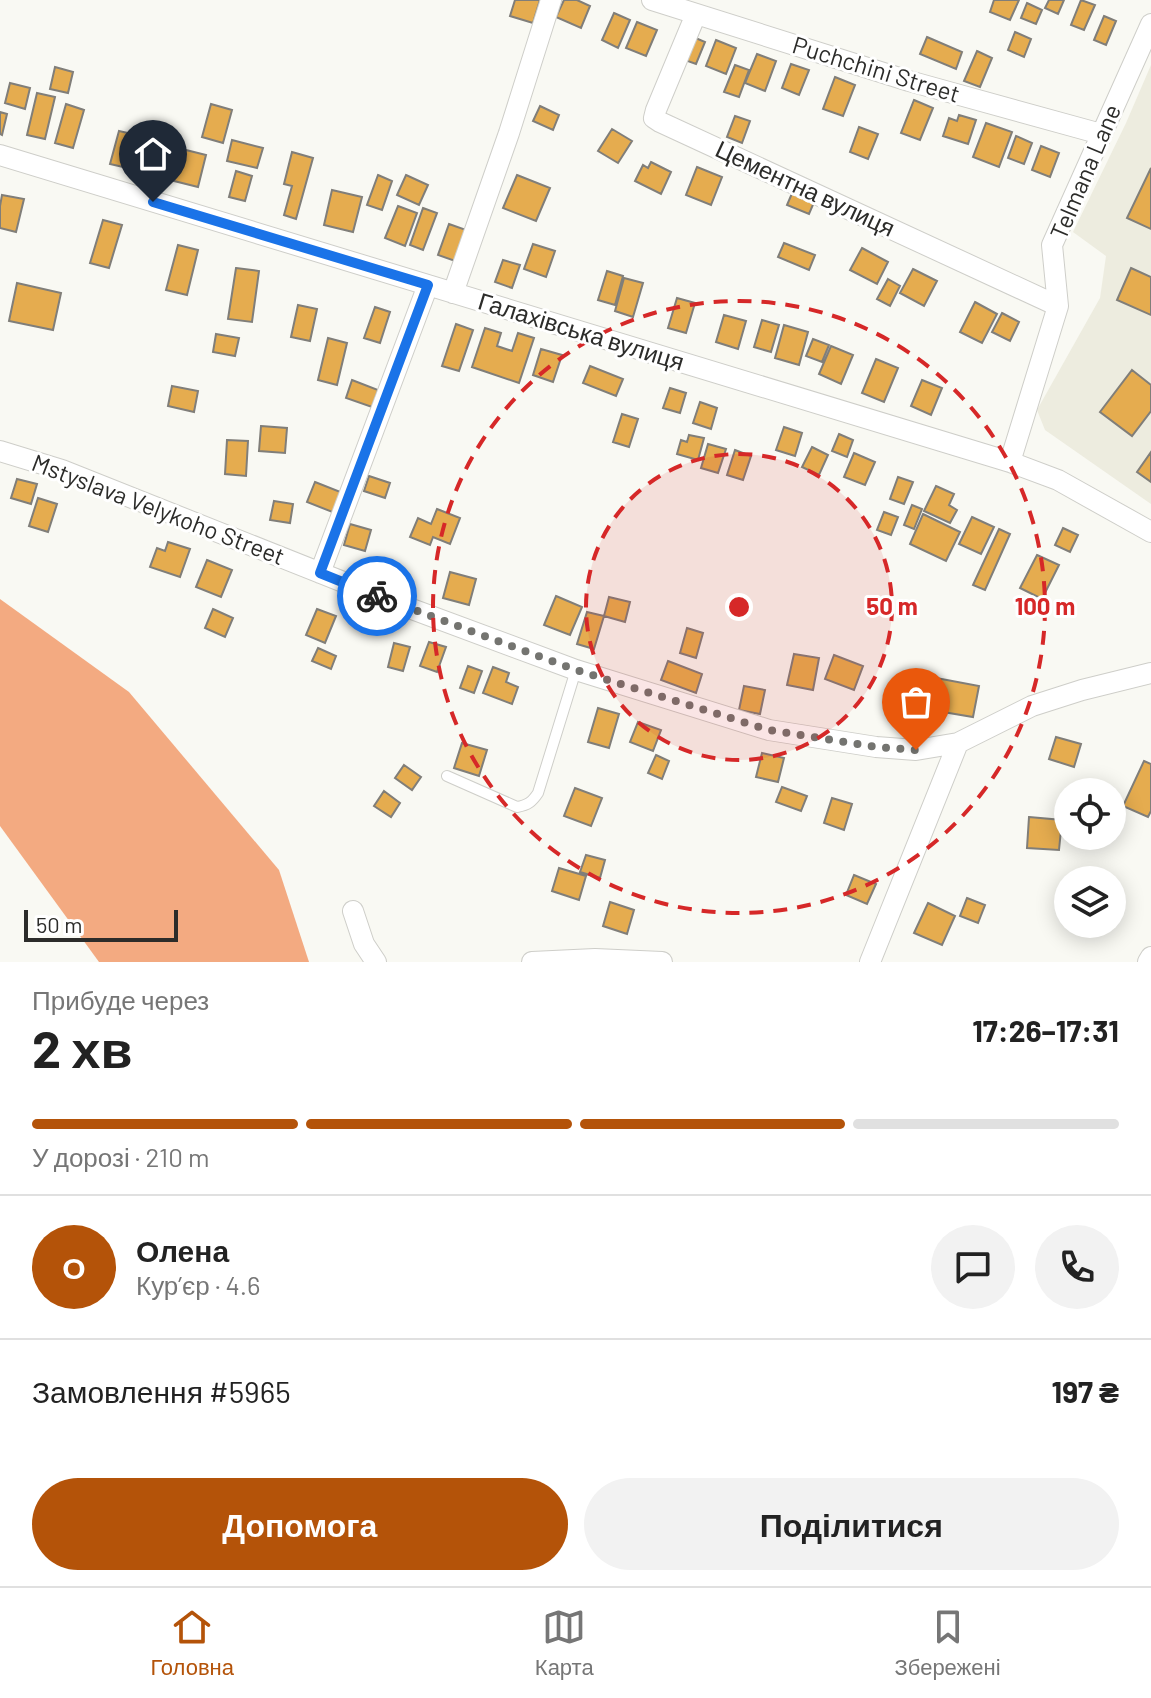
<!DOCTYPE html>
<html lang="uk">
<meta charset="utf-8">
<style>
body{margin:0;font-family:Barlow,sans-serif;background:#f2f2f2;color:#222;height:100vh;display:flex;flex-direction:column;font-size:30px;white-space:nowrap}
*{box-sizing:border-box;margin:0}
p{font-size:26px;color:#767676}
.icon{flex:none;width:44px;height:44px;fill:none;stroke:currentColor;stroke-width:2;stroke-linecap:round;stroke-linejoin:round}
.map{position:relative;height:962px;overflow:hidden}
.panel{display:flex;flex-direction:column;background:#fff;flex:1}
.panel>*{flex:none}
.controls{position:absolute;left:1054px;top:778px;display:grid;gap:16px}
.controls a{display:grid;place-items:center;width:72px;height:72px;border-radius:50%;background:#fff;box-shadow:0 4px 20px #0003;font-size:40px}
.scale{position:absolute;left:24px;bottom:20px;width:154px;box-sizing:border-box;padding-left:8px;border:4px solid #2c2c2a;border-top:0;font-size:22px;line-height:28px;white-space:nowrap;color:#2c2c2a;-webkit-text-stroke:6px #fff;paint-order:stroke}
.pin{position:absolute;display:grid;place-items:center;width:68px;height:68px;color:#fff;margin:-82px -34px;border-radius:50% 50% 50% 0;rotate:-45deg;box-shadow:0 0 8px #0007}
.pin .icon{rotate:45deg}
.courier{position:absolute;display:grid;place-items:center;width:80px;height:80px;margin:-40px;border:6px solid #1a73e8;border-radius:50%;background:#fff;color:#222;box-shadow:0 2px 10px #0007}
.overview em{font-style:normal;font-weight:700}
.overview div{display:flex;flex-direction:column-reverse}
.overview{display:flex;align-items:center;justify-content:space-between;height:136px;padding:0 32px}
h1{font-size:52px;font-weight:700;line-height:60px}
.bar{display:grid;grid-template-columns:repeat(4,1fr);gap:12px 8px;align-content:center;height:96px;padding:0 32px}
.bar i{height:10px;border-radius:6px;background:#e0e0e0}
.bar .on{background:#b45309}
.bar p{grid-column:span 4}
.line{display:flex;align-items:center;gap:20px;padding:0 32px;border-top:2px solid #e0e0e0}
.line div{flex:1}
.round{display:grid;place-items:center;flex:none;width:84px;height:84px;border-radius:42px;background:#f2f2f2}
.cta{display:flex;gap:16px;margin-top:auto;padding:16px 32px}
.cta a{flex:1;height:92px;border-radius:48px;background:#b45309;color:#fff;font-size:32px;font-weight:700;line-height:92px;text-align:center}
.cta a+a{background:#f2f2f2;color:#222}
.dock{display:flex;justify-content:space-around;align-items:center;height:112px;border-top:2px solid #e0e0e0;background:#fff;font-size:22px;color:#767676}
.dock a{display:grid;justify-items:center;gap:4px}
.dock .on{color:#b45309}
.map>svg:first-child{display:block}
.built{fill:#edecdf}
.forest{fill:#f3aa81}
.building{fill:#e5ac4f;stroke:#807e79;stroke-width:2}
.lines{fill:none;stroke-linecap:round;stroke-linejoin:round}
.lane-casing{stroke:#cecec9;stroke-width:12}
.street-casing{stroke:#cecec9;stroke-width:22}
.lane{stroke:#fff;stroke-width:10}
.street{stroke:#fff;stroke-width:20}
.done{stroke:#747470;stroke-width:8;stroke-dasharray:0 14.4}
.route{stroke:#1a73e8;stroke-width:10}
.ring{fill:none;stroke:#d62828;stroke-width:4;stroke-dasharray:14 10}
.labels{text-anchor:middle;stroke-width:6;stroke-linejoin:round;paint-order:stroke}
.street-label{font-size:24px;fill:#2c2c2a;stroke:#fff}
.centre{fill:#d62828;stroke:#fff;stroke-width:4}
.ring-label{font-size:24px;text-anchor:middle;font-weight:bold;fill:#d62828;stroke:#fff;stroke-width:6;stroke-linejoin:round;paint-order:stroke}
</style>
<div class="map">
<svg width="1151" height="962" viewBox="0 0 1151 962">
<rect width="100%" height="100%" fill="#f9f9f3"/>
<path class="built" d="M1151,65V504L1045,430L1037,410L1100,298L1106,256L1073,232L1126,123Z"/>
<path class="forest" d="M0,599L129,692L279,870L309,962H99L0,826Z"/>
<path class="building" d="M515,0H540L533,23L510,16Z
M564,0H577L590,6L581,28L556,17Z
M994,0H1019L1010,20L990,12Z
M1049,0H1064L1058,14L1045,8Z
M1081,0L1095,5L1084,30L1071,25Z
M1027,3L1042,10L1036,24L1021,18Z
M614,13L630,20L618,48L602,40Z
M1104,16L1116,21L1106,45L1094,40Z
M637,22L657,30L646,56L626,48Z
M1015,32L1031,39L1024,57L1008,50Z
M691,36L705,42L696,64L682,59Z
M927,37L962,52L956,69L920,54Z
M716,40L736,48L726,74L706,66Z
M977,51L992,58L980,87L964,81Z
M757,54L776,61L765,91L745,83Z
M791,64L809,70L799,95L782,88Z
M735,65L749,70L739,97L724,92Z
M55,67L73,72L68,93L50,89Z
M835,77L855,85L843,116L823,109Z
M10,83L30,88L25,109L5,103Z
M37,93L55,97L45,139L27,135Z
M914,100L933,108L920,140L901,133Z
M66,104L84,110L73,148L55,143Z
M211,104L232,110L223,143L202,137Z
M540,106L559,115L553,130L533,121Z
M0,112L7,114L2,135L0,134Z
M959,115L976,120L968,144L943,136L949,118L957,121Z
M735,116L750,121L742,143L727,137Z
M986,123L1012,132L999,167L973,157Z
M859,127L878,134L868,159L850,152Z
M612,129L632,141L618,163L598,151Z
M119,131L141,136L132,169L110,164Z
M1016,136L1032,143L1024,164L1008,158Z
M232,140L263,148L257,168L227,161Z
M146,144L170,150L161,183L138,177Z
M1041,146L1059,153L1050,177L1032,170Z
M182,149L206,155L198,187L174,181Z
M292,152L313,158L296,219L284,215L292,186L284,184Z
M651,162L671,172L661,194L635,181L643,165L648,168Z
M697,167L722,177L711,205L686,195Z
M1151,168V229L1127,218Z
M236,171L252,176L245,201L229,197Z
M378,175L392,181L382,210L367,205Z
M406,175L428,185L419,205L397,195Z
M517,175L550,188L536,221L503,208Z
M332,190L362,197L353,232L324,225Z
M793,191L815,200L809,214L787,205Z
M2,195L24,199L16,232L0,228V206Z
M398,206L417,213L405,246L385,238Z
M423,208L437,213L423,250L410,245Z
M103,220L122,225L109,268L90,263Z
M449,224L469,231L458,262L438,255Z
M784,243L815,255L809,270L778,257Z
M533,244L555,251L546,277L524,269Z
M178,245L198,250L187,295L166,290Z
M862,248L888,262L877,284L850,270Z
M503,260L520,265L512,288L495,282Z
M236,268L259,271L252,322L228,319Z
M1131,268L1151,277V315L1117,300Z
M913,269L937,281L924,306L900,293Z
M607,271L623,276L615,305L598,300Z
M624,278L643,283L633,317L615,311Z
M888,279L900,286L890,306L877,299Z
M17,283L61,293L53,330L9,321Z
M677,298L695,303L686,333L668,328Z
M975,302L997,314L982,343L960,332Z
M298,305L317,309L310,341L291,337Z
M375,307L390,312L380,343L364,338Z
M1002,313L1019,322L1010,341L992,332Z
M724,315L746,321L738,349L716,342Z
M762,320L779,325L771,352L754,347Z
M456,324L473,330L459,371L442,366Z
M784,325L808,332L799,365L775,358Z
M485,328L501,333L497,346L512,351L518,333L534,338L519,383L472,367Z
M216,334L239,338L235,356L213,352Z
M328,338L347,343L337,385L318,380Z
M813,339L829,345L822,362L806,356Z
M831,346L853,355L841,384L819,374Z
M541,349L562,355L553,382L533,375Z
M876,359L898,368L884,402L862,393Z
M590,366L623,379L616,396L583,383Z
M1132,370L1151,385V411L1132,436L1100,412Z
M352,380L378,390L372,407L346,398Z
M922,380L942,388L931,415L911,406Z
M172,386L198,391L194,412L168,406Z
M670,388L686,393L680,413L663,408Z
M700,402L717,408L711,429L693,423Z
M622,414L638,419L629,447L613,442Z
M261,426L287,428L285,453L259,451Z
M784,427L802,433L795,456L776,450Z
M839,434L853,440L847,457L832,451Z
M689,435L704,438L698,460L677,454L681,440L687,442Z
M227,440L248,441L246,476L225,474Z
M708,444L726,449L718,473L701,468Z
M812,447L828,455L819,475L802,467Z
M735,450L751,456L743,480L727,475Z
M1151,452V482L1137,472Z
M854,453L875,462L865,485L844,477Z
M369,476L390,483L385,498L364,491Z
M898,477L913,482L904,504L890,499Z
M17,479L37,484L31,504L11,498Z
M315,482L343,493L335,513L307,502Z
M936,486L954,494L949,505L957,510L950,523L924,511Z
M38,498L57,504L48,532L29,526Z
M274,501L293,504L290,523L270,520Z
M912,505L922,509L914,529L904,525Z
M437,509L460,518L450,544L433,537L430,545L410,537L418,518L431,524Z
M884,512L898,517L891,535L877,530Z
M923,514L960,532L946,561L910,544Z
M972,517L994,527L981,554L959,544Z
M350,524L371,530L365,551L344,545Z
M1063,528L1078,535L1070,552L1055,545Z
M999,529L1010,534L985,590L973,585Z
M168,542L190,549L180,577L150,567L157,548L165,551Z
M1037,555L1059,565L1042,599L1020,588Z
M207,560L232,570L221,597L196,587Z
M450,572L476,579L469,605L443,598Z
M556,596L582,607L570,635L544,625Z
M609,597L630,602L625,622L604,616Z
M213,609L233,618L225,637L205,628Z
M317,609L336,616L325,643L306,635Z
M587,612L604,616L594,649L577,644Z
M687,628L703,633L696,658L680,653Z
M429,642L446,647L437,672L420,666Z
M394,643L410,647L403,671L388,667Z
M318,648L336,656L331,669L312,661Z
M794,654L819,658L813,690L787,685Z
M834,655L863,666L854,690L825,679Z
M668,661L702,674L696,693L661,680Z
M468,666L482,671L474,693L460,688Z
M493,667L509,673L506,682L518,687L512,704L483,693Z
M931,677L979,686L973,717L925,709Z
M744,686L765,690L760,714L739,710Z
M598,708L619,714L609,748L588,742Z
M638,722L661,730L653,751L630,742Z
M1056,737L1081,744L1074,767L1049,759Z
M462,743L487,750L479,776L454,768Z
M762,753L784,758L778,782L756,777Z
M656,755L669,761L662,779L648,773Z
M1144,761L1151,764V811L1148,817L1123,806Z
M404,765L421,777L412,790L395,778Z
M782,787L807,796L801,811L776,802Z
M575,788L602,798L591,826L564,816Z
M384,791L400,803L391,817L374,806Z
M832,798L852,804L844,830L824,823Z
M1029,817L1062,820L1059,850L1027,848Z
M586,855L605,860L600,878L580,872Z
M559,868L586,876L579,900L552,891Z
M854,875L876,884L867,904L846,895Z
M967,898L985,905L978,923L960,916Z
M610,902L634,910L627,934L603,926Z
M928,903L955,916L942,945L914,933Z"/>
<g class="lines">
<g class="lane-casing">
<path id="lane" d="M447,776L517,807C528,805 532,802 538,793L576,670"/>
</g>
<g class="street-casing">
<path id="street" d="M652,0L909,81L1101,134
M696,14L656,110L654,118L660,122L1058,306
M0,155L1010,462L1058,480L1151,532
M453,293L509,133L551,0
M0,451L62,470L401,605L576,670L769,730L876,747L916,750L958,743L1032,706L1082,690L1151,673
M1010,462L1058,306L1052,245L1151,24
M320,573L428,285
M353,911L364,944L376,962
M532,962L595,959L662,962
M870,962L958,743
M1148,962L1151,957"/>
</g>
<use href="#lane" class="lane"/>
<use href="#street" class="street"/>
</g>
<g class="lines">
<path class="done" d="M377,596L576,670L769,730L876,747L916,750"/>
<path class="route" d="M153,202L428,285L320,573L377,596"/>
</g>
<circle cx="739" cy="607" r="153" fill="#d62828" fill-opacity=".12"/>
<g class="ring">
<circle cx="739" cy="607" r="153"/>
<circle cx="739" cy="607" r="306"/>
</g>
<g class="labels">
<g class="street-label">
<text transform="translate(876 70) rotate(17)" y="8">Puchchini Street</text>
<text transform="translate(1086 172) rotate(-67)" y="8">Telmana Lane</text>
<text transform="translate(805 189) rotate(25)" y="8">Цементна вулиця</text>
<text transform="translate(581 332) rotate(17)" y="8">Галахівська вулиця</text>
<text transform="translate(158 510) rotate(21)" y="8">Mstyslava Velykoho Street</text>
</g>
</g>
<circle cx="739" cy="607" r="12" class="centre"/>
<g class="ring-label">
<text x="892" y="615">50 m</text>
<text x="1045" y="615">100 m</text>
</g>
</svg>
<div class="controls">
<a><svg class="icon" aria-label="locate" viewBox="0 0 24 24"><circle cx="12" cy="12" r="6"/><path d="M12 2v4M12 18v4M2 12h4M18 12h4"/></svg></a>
<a><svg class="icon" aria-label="layers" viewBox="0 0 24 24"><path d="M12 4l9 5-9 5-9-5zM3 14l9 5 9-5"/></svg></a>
</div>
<div class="scale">50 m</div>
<div class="pin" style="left:916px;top:750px;background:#ea580c"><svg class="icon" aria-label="bag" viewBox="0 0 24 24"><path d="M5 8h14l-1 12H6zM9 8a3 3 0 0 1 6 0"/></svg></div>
<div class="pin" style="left:153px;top:202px;background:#1f2937"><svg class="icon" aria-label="home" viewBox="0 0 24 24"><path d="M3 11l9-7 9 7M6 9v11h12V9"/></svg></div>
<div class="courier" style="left:377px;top:596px"><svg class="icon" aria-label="bike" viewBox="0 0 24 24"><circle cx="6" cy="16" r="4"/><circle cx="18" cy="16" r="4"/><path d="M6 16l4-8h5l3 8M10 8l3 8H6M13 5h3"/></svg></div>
</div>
<section class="panel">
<div class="overview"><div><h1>2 хв</h1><p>Прибуде через</p></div><em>17:26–17:31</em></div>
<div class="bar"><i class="on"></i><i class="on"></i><i class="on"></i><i></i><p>У дорозі · 210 m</p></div>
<div class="line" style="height:144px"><b class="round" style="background:#b45309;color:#fff">О</b><div><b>Олена</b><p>Кур’єр · 4.6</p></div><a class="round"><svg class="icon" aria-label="chat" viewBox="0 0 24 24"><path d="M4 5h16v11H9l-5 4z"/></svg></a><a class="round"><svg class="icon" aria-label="phone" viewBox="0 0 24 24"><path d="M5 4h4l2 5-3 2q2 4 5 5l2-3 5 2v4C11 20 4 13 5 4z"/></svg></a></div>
<div class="line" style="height:104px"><div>Замовлення #5965</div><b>197 ₴</b></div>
<div class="cta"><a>Допомога</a><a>Поділитися</a></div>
</section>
<nav class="dock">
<a class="on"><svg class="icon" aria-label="home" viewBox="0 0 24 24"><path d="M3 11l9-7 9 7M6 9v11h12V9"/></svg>Головна</a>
<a><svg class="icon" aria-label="map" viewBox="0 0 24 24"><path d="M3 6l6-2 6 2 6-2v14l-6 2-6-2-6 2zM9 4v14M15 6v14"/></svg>Карта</a>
<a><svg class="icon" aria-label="saved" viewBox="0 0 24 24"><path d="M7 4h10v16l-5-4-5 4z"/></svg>Збережені</a>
</nav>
